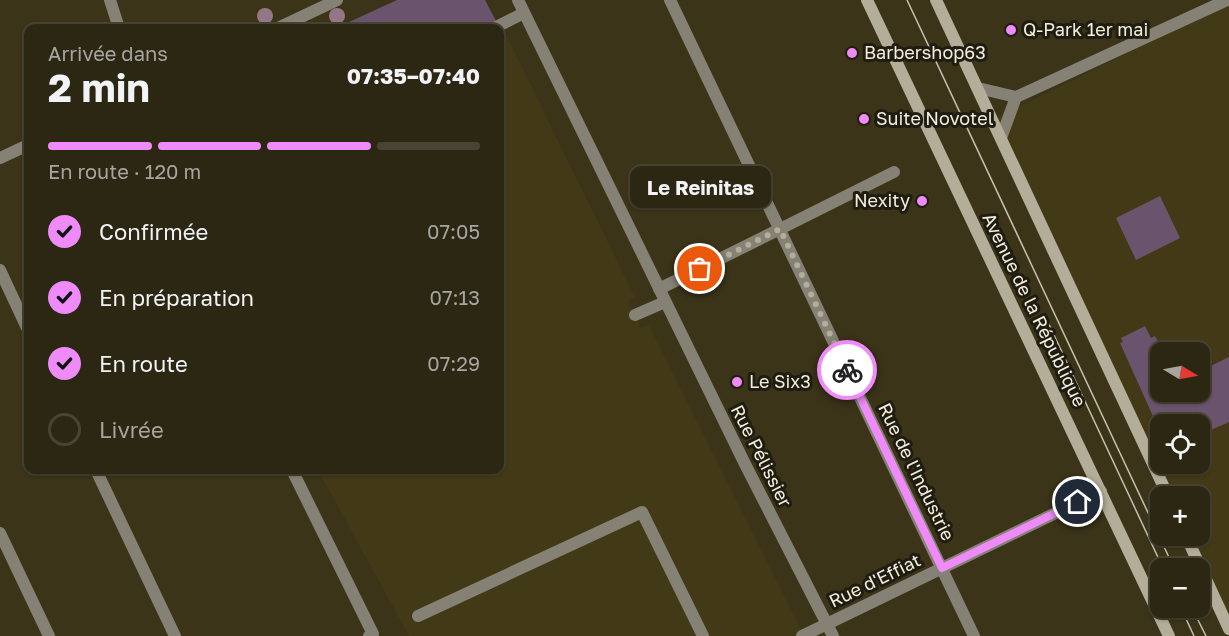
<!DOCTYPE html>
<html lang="fr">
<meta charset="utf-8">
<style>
body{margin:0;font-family:"Golos Text",sans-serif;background:#342f1c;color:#f1f3f6;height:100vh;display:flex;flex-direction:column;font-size:22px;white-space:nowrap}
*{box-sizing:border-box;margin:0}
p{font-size:20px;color:#a6a5a0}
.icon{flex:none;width:33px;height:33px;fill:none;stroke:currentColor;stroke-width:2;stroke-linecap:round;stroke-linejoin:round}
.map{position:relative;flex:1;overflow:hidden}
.side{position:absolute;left:24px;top:24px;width:480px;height:450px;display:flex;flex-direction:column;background:#2c2713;border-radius:12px;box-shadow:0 2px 4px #0004,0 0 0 2px #484433}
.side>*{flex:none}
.needle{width:39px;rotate:100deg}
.buttons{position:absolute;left:1150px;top:342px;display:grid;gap:12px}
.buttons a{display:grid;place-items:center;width:60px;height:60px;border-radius:12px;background:#2c2713;box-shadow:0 2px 4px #0004,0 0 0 2px #484433;font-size:30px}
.pin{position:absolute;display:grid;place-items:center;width:51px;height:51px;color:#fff;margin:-26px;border:3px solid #fff;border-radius:50%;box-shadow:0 2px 6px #0007}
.courier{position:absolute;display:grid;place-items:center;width:60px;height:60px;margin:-30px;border:4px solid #ee8bf8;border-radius:50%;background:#fff;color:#222;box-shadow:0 2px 8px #0007}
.bubble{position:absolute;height:42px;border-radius:12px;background:#2c2713;box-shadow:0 2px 4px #0004,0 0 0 2px #484433;font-size:20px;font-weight:700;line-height:42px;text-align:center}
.summary em{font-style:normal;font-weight:700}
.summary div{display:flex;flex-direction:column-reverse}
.summary{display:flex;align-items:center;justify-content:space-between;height:102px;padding:0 24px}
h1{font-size:39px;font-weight:700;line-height:45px}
.bar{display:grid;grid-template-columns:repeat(4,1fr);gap:9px 6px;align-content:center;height:72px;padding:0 24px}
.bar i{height:8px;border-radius:4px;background:#484433}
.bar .selected{background:#ee8bf8}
.bar p{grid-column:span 4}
ol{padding:0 24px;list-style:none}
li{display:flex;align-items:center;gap:18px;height:66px}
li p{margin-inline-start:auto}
li .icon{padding:6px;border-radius:50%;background:#ee8bf8;color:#111;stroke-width:4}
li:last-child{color:#a6a5a0}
li i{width:33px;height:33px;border:3px solid #484433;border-radius:50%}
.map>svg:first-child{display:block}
.built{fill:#423916;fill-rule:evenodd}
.green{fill:#6a536c}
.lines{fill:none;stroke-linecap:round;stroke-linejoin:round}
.lane{stroke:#858275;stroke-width:12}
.street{stroke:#858275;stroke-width:12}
.secondary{stroke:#b3ad99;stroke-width:12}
.tram{stroke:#c6c1af;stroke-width:1.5}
.tree{fill:#947786}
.done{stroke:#b3ad9a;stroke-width:6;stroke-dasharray:0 10.8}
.route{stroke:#ee8bf8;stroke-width:8}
.poi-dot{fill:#ee8bf8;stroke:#1f1c10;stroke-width:2}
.labels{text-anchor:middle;stroke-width:6;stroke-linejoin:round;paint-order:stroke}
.poi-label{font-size:18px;fill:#f3eedf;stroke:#1f1c10;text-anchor:start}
.street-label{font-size:18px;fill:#f3eedf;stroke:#1f1c10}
</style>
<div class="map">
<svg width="1229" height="636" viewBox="0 0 1229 636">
<rect width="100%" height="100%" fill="#3b3419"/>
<path class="built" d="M1229,3V629L1186,536H1200V496H1168L992,120ZM1161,352H1200V392H1161ZM1161,424H1200V464H1161Z
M507,37L635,297L628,301L641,328L649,325L804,636H409L318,470H500V41Z"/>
<path class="green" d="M397,0H485L496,21L480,28H336Z
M1160,196L1180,238L1136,260L1116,218Z
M1145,326L1151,338L1155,336L1163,352H1161V392H1200V371L1229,357V422L1202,434L1204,440L1200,441V424H1161V434L1120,343L1123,342L1121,338Z"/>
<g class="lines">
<path class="lane" d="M494,28L524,13
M780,229L894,172
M0,270L28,330
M635,315L665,302
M96,470L175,636
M292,470L373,634L369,636
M0,533L49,636
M418,616L642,512L703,636
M802,636L827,624"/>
<path class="street" d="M110,0L119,28
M518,0L745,464L833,636
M670,0L974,636
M278,28L337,0
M978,88L1016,97L1227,0
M1001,138L1016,97
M0,158L28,145
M659,289L780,229
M827,624L1101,491"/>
<path class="secondary" d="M867,0L1169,636
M936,0L1168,496
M1186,536L1229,629"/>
<path class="tram" d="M907,0L1174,568
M1046,318L1163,568
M1181,608L1194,636
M1192,608L1206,636"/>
</g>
<g class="tree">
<circle cx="265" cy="16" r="8"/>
<circle cx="337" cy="16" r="8"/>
</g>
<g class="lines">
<path class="done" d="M700,269L780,229L847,370"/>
<path class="route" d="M847,370L942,568L1078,502"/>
</g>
<g class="poi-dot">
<circle cx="1011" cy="30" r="6"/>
<circle cx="852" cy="53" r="6"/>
<circle cx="864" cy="119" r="6"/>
<circle cx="922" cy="201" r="6"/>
<circle cx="737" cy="382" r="6"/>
</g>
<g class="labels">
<g class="poi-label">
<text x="1023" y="36">Q-Park 1er mai</text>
<text x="864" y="59">Barbershop63</text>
<text x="876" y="125">Suite Novotel</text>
<text x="910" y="207" text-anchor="end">Nexity</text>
<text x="749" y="388">Le Six3</text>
</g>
<g class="street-label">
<text transform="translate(1034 310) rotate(64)" y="6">Avenue de la République</text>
<text transform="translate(761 456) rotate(63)" y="6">Rue Pélissier</text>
<text transform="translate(916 472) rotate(64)" y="6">Rue de l'Industrie</text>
<text transform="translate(875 581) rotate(-26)" y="6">Rue d'Effiat</text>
</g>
</g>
</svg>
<div class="buttons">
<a><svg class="needle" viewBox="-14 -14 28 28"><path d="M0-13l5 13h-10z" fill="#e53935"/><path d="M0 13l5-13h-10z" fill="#a6a5a0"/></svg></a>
<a><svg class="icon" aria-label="locate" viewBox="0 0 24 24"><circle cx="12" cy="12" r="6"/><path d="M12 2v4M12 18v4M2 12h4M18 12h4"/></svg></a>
<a>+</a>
<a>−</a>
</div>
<div class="pin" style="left:700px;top:269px;background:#ea580c"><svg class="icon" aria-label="bag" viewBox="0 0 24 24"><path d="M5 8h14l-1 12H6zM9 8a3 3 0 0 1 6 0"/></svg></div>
<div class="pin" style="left:1078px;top:502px;background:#1f2937"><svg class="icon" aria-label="home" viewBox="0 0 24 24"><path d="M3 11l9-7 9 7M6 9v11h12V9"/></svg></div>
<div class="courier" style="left:847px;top:370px"><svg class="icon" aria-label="bike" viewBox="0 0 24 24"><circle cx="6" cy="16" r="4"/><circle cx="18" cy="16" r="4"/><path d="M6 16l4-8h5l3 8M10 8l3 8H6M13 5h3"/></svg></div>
<div class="bubble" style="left:630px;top:166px;width:141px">Le Reinitas</div>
<section class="side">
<div class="summary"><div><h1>2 min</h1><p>Arrivée dans</p></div><em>07:35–07:40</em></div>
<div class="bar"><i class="selected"></i><i class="selected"></i><i class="selected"></i><i></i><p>En route · 120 m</p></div>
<ol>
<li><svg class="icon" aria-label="check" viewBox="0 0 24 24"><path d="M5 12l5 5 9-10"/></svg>Confirmée<p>07:05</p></li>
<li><svg class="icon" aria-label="check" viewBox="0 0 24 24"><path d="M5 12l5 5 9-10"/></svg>En préparation<p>07:13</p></li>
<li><svg class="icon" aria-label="check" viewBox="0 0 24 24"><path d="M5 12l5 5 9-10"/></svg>En route<p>07:29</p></li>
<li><i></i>Livrée</li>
</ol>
</section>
</div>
